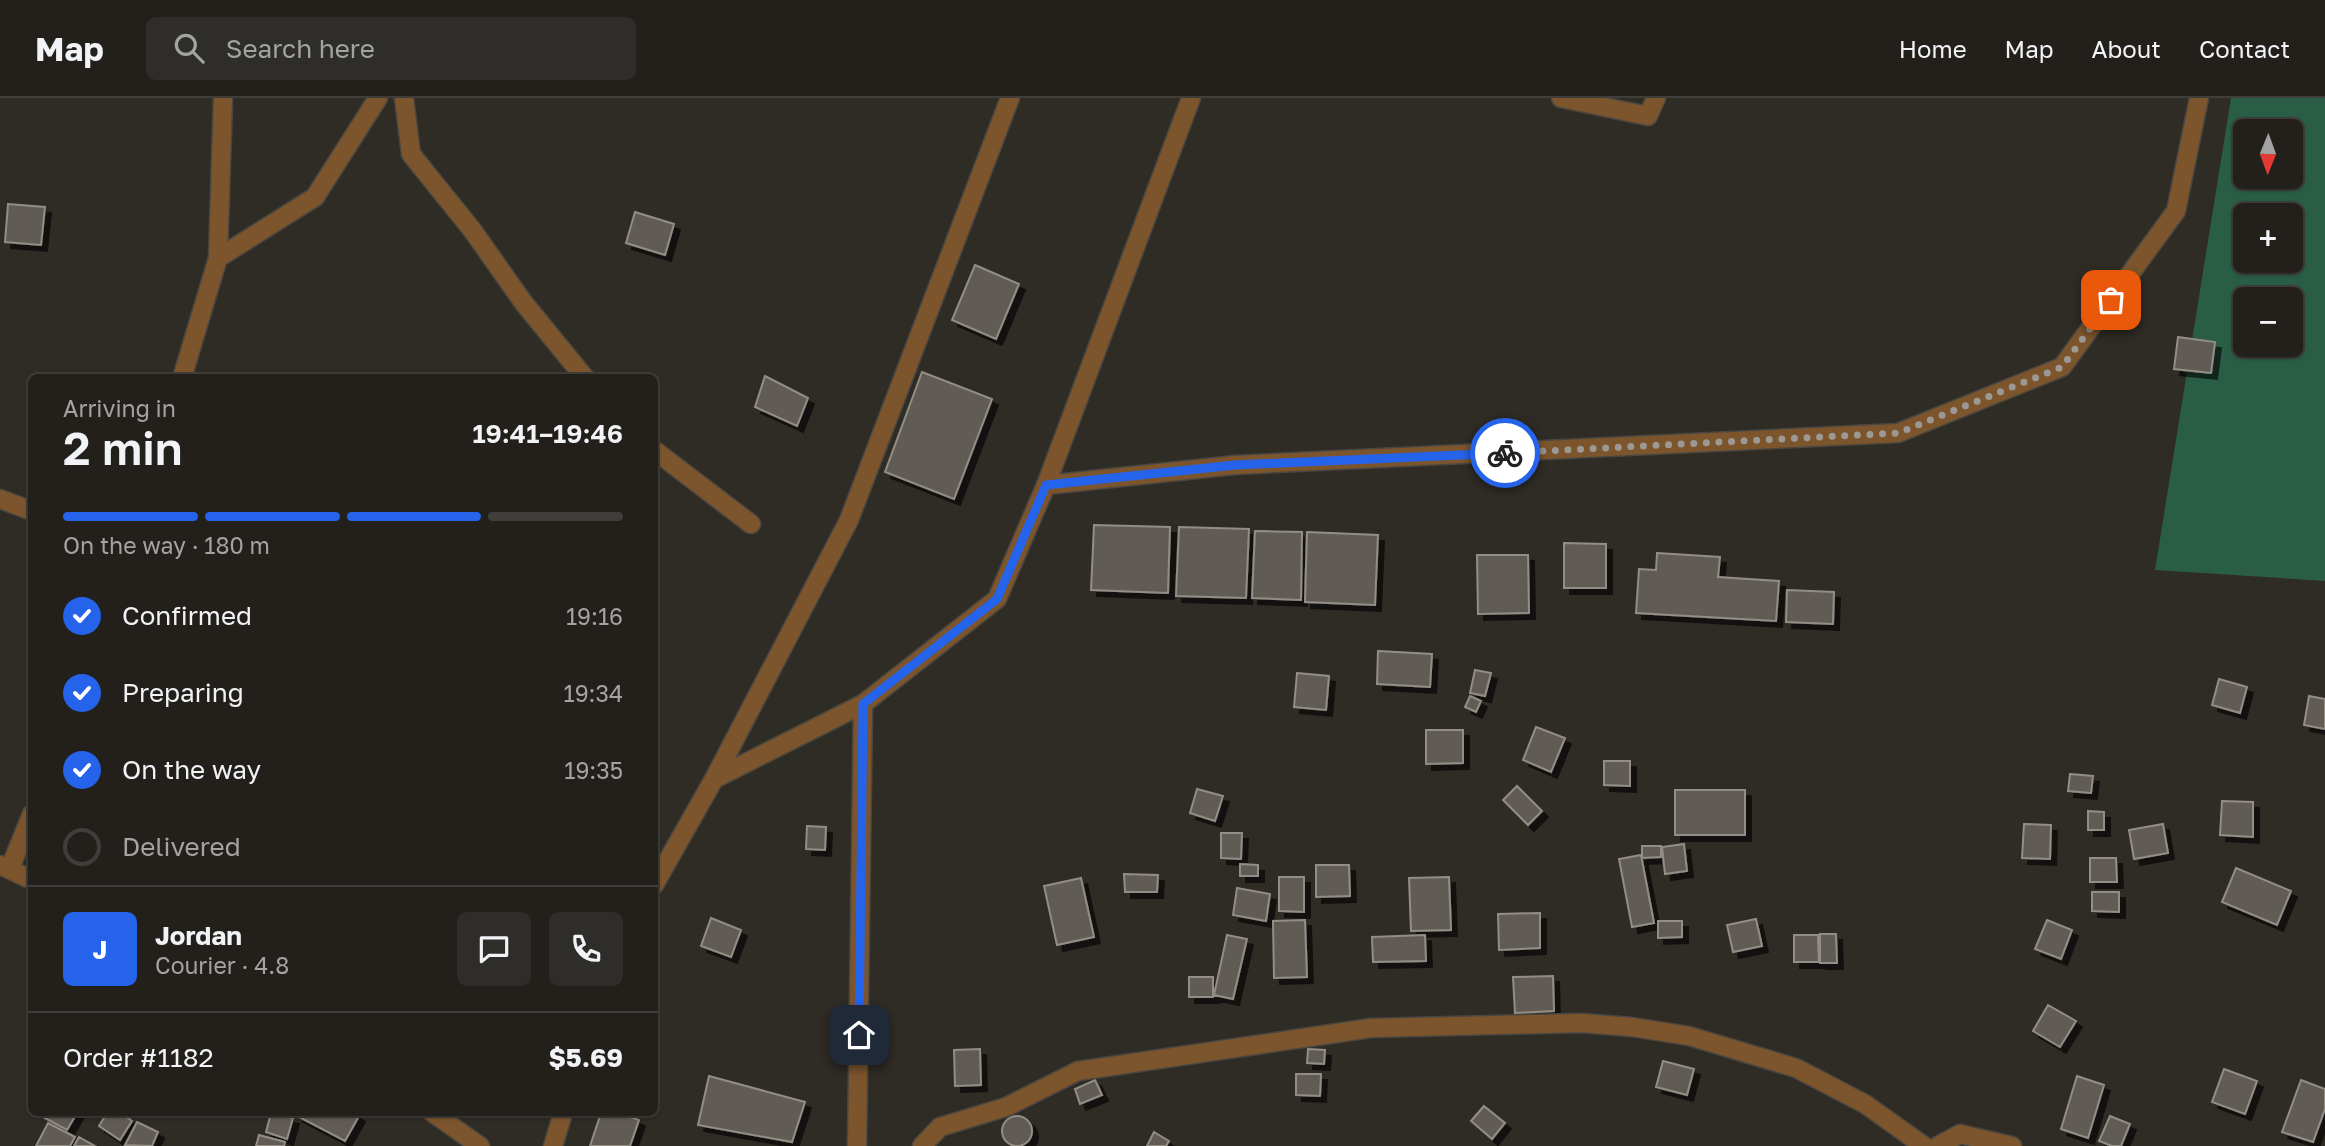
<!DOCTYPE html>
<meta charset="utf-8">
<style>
body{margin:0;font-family:"Golos Text",sans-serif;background:#2f2d29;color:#f1f3f6;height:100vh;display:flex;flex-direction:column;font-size:26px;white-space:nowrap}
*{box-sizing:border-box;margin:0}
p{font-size:23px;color:#a3a3a3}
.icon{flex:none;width:38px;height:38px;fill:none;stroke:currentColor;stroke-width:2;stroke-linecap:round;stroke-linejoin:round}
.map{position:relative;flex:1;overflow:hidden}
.drawer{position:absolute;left:28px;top:276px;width:630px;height:742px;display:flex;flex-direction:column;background:#23201c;border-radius:10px;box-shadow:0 2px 5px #0004,0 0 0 2px #403e3b}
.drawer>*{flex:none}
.needle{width:46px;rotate:181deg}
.controls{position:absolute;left:2233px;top:21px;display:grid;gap:14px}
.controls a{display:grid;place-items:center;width:70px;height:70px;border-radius:10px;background:#23201c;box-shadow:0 2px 5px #0004,0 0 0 2px #403e3b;font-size:35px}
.pin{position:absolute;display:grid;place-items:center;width:60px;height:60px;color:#fff;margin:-30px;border-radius:14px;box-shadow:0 4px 10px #0006}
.courier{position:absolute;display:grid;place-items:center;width:70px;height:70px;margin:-35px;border:5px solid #2563eb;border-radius:50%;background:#fff;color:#222;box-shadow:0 2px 9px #0007}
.overview em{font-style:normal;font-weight:600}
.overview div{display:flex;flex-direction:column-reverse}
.overview{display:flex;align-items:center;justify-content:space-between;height:119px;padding:0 35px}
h1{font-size:46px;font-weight:600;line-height:52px}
.bar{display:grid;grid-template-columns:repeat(4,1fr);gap:10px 7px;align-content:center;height:84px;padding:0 35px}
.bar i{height:9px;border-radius:5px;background:#403e3b}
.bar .active{background:#2563eb}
.bar p{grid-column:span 4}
.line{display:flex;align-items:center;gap:18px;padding:0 35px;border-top:2px solid #403e3b}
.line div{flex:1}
.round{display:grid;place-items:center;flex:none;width:74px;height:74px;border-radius:10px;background:#2f2d29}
ol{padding:0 35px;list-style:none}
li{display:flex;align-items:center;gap:21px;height:77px}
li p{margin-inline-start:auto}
li .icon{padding:7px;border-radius:50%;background:#2563eb;color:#fff;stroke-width:4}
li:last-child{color:#a3a3a3}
li i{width:38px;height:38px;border:4px solid #403e3b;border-radius:50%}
header{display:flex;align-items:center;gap:42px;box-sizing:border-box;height:98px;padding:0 35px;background:#23201c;border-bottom:2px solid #403e3b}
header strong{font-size:33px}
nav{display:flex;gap:38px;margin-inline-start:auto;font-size:24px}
.search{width:490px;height:63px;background:#2f2d29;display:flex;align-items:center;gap:18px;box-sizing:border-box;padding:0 24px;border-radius:10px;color:#a3a3a3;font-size:26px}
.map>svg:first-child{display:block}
.green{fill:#2a5d46;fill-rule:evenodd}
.building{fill:#615c55;stroke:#928d85;stroke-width:2;filter:url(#shadow)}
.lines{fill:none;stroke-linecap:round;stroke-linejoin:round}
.lane-casing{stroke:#4a4640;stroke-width:21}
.street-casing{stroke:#4a4640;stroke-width:21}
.lane{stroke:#7c552c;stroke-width:18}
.street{stroke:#7c552c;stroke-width:18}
.done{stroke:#9c9894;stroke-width:7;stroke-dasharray:0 12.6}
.route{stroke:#2563eb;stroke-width:9}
</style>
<header>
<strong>Map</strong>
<div class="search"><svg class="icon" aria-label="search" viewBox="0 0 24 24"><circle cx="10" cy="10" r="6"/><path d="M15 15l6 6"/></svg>Search here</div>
<nav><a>Home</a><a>Map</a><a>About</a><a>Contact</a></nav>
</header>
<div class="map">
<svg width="2325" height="1048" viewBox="0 0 2325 1048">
<defs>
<filter id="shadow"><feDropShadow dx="6" dy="6" stdDeviation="0" flood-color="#0009"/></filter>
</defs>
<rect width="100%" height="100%" fill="#2f2b25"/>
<path class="green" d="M2231,0H2325V483L2155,472ZM2245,33H2291V79H2245ZM2245,117H2291V163H2245ZM2245,201H2291V247H2245Z"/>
<path class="building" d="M8,106L45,109L41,147L5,144Z
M635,114L674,126L665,157L626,145Z
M975,167L1019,186L996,241L952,222Z
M2178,239L2215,244L2211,275L2174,271Z
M922,274L992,301L954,401L885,374Z
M765,278L808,300L797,328L755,309Z
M1094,427L1170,429L1168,495L1091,492Z
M1179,429L1249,431L1246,500L1176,498Z
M1255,433L1302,434L1301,502L1252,500Z
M1307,434L1378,437L1375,507L1305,504Z
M1564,445L1606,446V490H1564Z
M1657,455L1720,459L1718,479L1779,483L1776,523L1636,515L1639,471L1656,472Z
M1477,457H1528L1529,515L1478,516Z
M1787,492L1834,494L1833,526L1786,524Z
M1378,553L1432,556L1430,589L1377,586Z
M1475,572L1491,575L1485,598L1470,595Z
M1297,575L1329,578L1326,612L1294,609Z
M2219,581L2247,589L2240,615L2212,607Z
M1470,598L1481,603L1476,614L1465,609Z
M2309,598L2325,601V631L2304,627Z
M1536,629L1565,640L1551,674L1523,662Z
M1426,632H1463V665L1426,666Z
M1604,663H1630V688L1604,687Z
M2070,676L2093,678L2091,695L2068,693Z
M1517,688L1542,713L1528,727L1503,702Z
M1197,691L1223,698L1215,723L1190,715Z
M1675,692H1745V737H1675Z
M2222,703L2253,704V739L2220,737Z
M2088,713L2104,714V732H2088Z
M2024,726L2051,727L2050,761L2022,760Z
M2163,726L2168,755L2134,761L2129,732Z
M807,728L826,729L825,752L806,751Z
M1221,735H1242L1241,761L1221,760Z
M1684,746L1687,773L1665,776L1662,749Z
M1642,748H1661V759L1642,760Z
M1641,757L1654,825L1632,829L1619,761Z
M2090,760H2116L2117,784H2090Z
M1240,766L1258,767V778H1240Z
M1316,767H1349L1350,798L1316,799Z
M2236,770L2291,793L2277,827L2222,804Z
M1124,776L1158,777L1157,794H1125Z
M1279,779H1304V814L1279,813Z
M1449,779L1451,832L1411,833L1409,780Z
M1081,780L1094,839L1057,847L1044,788Z
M1237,790L1270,796L1266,823L1233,817Z
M2092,794H2119V814L2092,813Z
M1540,815V850L1499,852L1498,816Z
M711,820L741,832L731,859L701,848Z
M1756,821L1762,848L1733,854L1727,827Z
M1305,822L1307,879L1274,880L1273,823Z
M2047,822L2072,832L2061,861L2035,851Z
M1658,823H1682V839L1658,840Z
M1820,836H1836L1837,865H1820Z
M1227,837L1247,841L1233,901L1214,897Z
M1425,837L1426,863L1373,864L1372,839Z
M1794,837H1818L1819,864H1794Z
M1553,878L1554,913L1515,915L1513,879Z
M1189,879H1213V899H1189Z
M2048,907L2076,923L2060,949L2033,933Z
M980,951L981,987L955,988L954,952Z
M1308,951L1325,952L1324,966L1307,965Z
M1663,963L1694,971L1687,997L1656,989Z
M2224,971L2257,983L2245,1016L2212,1004Z
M1296,976H1321L1320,998L1296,997Z
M709,978L805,1004L792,1044L698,1027Z
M2077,978L2104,987L2088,1040L2061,1031Z
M1095,982L1102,997L1080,1006L1075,991Z
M2301,982L2325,991V1011L2313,1044L2282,1034Z
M1484,1008L1505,1025L1492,1041L1471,1023Z
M45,1015H77L67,1032L43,1019Z
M107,1015H121L132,1023L120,1042L99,1028Z
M271,1015L293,1020L287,1041L266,1034Z
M299,1015H355L359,1018L345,1043L297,1018Z
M601,1015H619L639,1022L630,1048H590Z
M2110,1018L2130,1026L2121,1048H2112L2099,1043Z
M1002 1033a15 15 0 1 1 30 0a15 15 0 1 1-30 0Z
M137,1024L158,1034L152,1048L125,1047Z
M48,1025L75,1039L70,1048H36Z
M1154,1034L1169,1043L1166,1048H1147Z
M259,1037L285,1044L284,1048H256Z
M79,1039L95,1048H74Z"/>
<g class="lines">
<g class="lane-casing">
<path id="lane" d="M1561,0L1648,18L1656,0
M997,501L1046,387L1191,0"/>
</g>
<g class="street-casing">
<path id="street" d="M404,0L411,56L473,133L523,204L585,280
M218,160L315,99L378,0
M182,280L218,160L223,0
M654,352L751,426
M1046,387L1235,367L1898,335L2062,269L2176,113L2199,0
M0,401L32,413
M714,681L849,422L1010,0
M0,767L32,782
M10,770L32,716
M654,787L714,681L863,606L997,501
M433,1015L480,1048
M553,1048L563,1015
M857,1048L863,606
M922,1048L940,1029L1006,1009L1078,973L1371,930L1582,925L1632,929L1689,938L1796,970L1865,1006L1924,1048
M1938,1048L1960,1036L2012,1048"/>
</g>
<use href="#lane" class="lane"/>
<use href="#street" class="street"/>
</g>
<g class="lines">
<path class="done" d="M1505,355L1898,335L2062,269L2111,202"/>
<path class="route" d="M859,937L863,606L997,501L1046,387L1235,367L1505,355"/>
</g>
</svg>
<div class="controls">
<a><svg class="needle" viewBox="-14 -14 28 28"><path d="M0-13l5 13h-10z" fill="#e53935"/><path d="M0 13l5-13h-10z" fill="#a3a3a3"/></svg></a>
<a>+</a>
<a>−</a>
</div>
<div class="pin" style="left:2111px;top:202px;background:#ea580c"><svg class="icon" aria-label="bag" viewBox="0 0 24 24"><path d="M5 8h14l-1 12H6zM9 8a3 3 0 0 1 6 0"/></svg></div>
<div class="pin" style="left:859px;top:937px;background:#1f2937"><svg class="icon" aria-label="home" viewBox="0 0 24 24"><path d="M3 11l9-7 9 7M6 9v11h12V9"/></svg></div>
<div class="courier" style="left:1505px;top:355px"><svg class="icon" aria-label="bike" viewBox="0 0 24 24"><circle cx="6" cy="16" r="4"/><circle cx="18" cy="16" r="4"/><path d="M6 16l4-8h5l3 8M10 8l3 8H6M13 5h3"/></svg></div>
<section class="drawer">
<div class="overview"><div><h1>2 min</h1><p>Arriving in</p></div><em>19:41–19:46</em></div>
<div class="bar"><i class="active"></i><i class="active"></i><i class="active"></i><i></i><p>On the way · 180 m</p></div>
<ol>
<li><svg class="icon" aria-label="check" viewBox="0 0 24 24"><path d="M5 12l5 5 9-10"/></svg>Confirmed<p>19:16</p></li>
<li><svg class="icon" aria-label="check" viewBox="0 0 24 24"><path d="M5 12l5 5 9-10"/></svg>Preparing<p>19:34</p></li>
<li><svg class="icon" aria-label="check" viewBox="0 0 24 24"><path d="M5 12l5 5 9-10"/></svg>On the way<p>19:35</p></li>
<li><i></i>Delivered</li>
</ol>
<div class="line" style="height:126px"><b class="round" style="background:#2563eb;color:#fff">J</b><div><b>Jordan</b><p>Courier · 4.8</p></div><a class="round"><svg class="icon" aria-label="chat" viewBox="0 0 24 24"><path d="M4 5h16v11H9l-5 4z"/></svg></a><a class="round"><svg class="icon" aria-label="phone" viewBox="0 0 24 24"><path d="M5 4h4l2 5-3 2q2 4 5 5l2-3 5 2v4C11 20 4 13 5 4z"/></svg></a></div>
<div class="line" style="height:91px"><div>Order #1182</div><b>$5.69</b></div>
</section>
</div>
